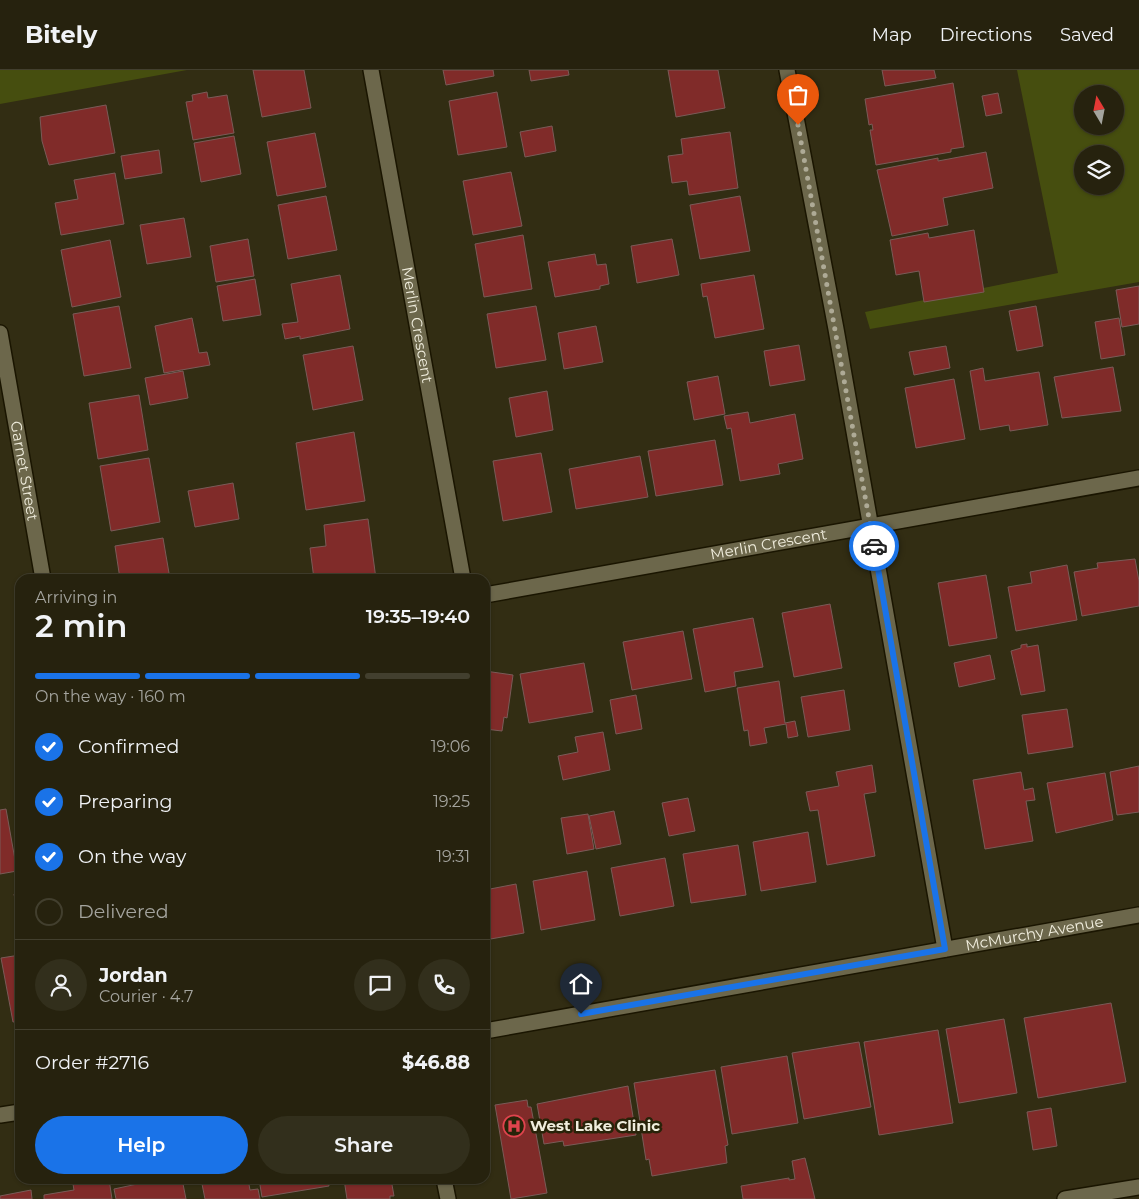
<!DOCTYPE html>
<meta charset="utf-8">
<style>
body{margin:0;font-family:Montserrat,sans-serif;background:#322f1c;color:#f1f3f6;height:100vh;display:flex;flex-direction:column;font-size:19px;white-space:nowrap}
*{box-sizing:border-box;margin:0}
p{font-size:16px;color:#a4a49e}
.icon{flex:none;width:28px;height:28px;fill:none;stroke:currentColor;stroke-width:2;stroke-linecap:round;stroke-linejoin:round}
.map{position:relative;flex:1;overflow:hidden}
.side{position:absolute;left:15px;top:504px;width:475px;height:610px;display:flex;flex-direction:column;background:#26220e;border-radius:15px;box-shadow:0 1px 4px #0004,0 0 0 1px #423f2e}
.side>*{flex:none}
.needle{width:32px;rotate:350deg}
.tools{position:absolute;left:1074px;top:15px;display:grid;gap:10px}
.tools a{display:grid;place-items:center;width:50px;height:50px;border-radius:50%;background:#26220e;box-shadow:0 1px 4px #0004,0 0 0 1px #423f2e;font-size:25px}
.pin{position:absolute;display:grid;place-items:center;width:42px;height:42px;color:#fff;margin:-51px -21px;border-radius:50% 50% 50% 0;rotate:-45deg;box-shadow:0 0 5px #0007}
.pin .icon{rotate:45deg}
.courier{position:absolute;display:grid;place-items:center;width:50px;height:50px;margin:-25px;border:4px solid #1a73e8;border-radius:50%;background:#fff;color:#222;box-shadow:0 1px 6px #0007}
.head em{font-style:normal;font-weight:600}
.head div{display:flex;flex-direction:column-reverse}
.head{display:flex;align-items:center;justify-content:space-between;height:85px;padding:0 20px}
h1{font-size:32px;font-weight:600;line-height:38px}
.bar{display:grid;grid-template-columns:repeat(4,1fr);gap:8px 5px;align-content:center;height:60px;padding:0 20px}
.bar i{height:6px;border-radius:4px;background:#423f2e}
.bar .current{background:#1a73e8}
.bar p{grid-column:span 4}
.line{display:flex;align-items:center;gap:12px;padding:0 20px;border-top:1px solid #423f2e}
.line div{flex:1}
.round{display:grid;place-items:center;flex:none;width:52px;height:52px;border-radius:26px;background:#322f1c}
ol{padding:0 20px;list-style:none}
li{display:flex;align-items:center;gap:15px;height:55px}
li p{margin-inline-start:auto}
li .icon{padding:5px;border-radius:50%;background:#1a73e8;color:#fff;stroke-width:4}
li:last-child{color:#a4a49e}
li i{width:28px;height:28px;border:2px solid #423f2e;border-radius:50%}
.button{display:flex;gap:10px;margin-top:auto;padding:10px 20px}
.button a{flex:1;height:58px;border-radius:30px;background:#1a73e8;color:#fff;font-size:20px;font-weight:600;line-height:58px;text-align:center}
.button a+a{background:#322f1c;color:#f1f3f6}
header{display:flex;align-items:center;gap:30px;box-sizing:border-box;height:70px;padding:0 25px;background:#26220e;border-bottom:1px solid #423f2e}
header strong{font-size:24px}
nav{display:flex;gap:28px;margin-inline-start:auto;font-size:18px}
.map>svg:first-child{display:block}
.green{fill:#464e0f;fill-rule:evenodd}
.building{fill:#802b29;stroke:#7a5b58}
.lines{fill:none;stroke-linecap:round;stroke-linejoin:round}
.lane-casing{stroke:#1a1500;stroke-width:18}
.street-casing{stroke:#1a1500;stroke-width:18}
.lane{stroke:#6c674b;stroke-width:15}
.street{stroke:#6c674b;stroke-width:15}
.done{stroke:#aeaa96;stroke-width:5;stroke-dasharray:0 9}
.route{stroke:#1a73e8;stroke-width:6}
.labels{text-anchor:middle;stroke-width:5;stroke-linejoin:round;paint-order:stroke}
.street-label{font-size:15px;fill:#f0eddd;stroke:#282309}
.poi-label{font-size:15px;font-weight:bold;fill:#f0eddd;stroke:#282309;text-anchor:start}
</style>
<header>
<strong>Bitely</strong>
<nav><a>Map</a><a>Directions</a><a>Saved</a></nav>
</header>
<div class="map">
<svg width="1139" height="1129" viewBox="0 0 1139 1129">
<rect width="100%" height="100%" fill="#322d13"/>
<path class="green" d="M0,0H187L0,34Z
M1017,0H1139V212L870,259L865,242L1058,203ZM1082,24H1115V56H1082ZM1082,84H1115V116H1082Z"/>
<path class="building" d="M253,0H304L311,38L262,47Z
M443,0H493L494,6L446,15Z
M529,0H568L569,5L531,11Z
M668,0H718L725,38L676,47Z
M882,0H934L936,8L885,16Z
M953,13L964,77L951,79V82L876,95L870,60H873L872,54L869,55L865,29Z
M207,22L208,28L227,25L234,63L193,70L186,32L193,31L192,25Z
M497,22L507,77L458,85L449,31Z
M998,23L1002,43L986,46L982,26Z
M106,35L115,83L49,95L42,71L40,47Z
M552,56L556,81L525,87L520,62Z
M730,62L738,118L689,125L687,111L672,113L668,86L683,84L681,69Z
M315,63L326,117L277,126L267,72Z
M234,66L241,104L201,112L194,73Z
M159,80L162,103L125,109L121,86Z
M986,82L993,118L943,128L948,155L892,166L877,100L938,88V91Z
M511,102L522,156L473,165L463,111Z
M115,103L124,154L61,165L55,133L78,129L74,110Z
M326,126L337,180L288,189L278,135Z
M740,126L750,181L700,189L690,135Z
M184,148L191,187L147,194L140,155Z
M974,160L984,222L924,232L919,201L896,205L890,170L928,163L929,168Z
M523,165L532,219L484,227L475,174Z
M248,169L254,206L216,212L210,176Z
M672,169L679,205L637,213L631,176Z
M110,170L121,227L72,237L61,180Z
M595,184L597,195L606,194L609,214L600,216V219L555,227L548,192Z
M340,205L350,259L300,269V266L285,269L282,254L298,252L291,214Z
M754,205L764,259L715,268L707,226L703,227L701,214Z
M255,209L261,245L223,251L217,216Z
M1139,216V254L1122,257L1116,220Z
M119,236L131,298L84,306L73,244Z
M536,236L546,290L496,298L487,244Z
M1036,236L1043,276L1017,281L1009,241Z
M192,248L199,283L207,282L210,295L164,303L155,256Z
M1119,248L1125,285L1101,289L1095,252Z
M596,256L603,292L564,299L558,263Z
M799,275L805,310L770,316L764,281Z
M353,276L363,330L313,340L303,285Z
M946,276L950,298L914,305L909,282Z
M1113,297L1121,341L1062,348L1054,307Z
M983,298L985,311L1039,302L1048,355L1010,361L1009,355L980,360L970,301Z
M183,301L188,328L150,335L145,308Z
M718,306L725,344L694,350L687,312Z
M954,309L965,369L916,378L905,318Z
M547,321L553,360L516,367L509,328Z
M139,325L148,380L98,389L89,333Z
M748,342L750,353L795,344L803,389L778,394L780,404L740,411L731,358L727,359L724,346Z
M354,362L365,431L306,440L296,373Z
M715,370L723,415L656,426L648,381Z
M541,383L552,442L503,451L493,391Z
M640,386L648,427L576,439L569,399Z
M149,388L160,452L111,461L100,396Z
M233,413L239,449L195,457L188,421Z
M368,449L376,509H314L310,478L326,476L324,455Z
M163,468L170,509H120L115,476Z
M1135,489L1139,511V536L1082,546L1074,502L1098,498L1097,493Z
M1067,495L1077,550L1016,561L1008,517L1032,513L1030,502Z
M245,505L246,509H222Z
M986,505L997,568L949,576L938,513Z
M830,534L842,598L794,607L782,543Z
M753,548L763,597L734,602L736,616L705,622L693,559Z
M683,561L692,609L632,620L623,572Z
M1027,574V577L1038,575L1045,621L1021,625L1011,581L1021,578V575Z
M990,585L995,609L959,617L954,593Z
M584,593L593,642L529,653L520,604Z
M485,601L513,605L507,648L504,647L502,661L485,659Z
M779,611L785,653L795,651L798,666L788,668L786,654L764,658L767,673L750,676L748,660L744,661L737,618Z
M844,620L850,660L808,667L801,627Z
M636,625L642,659L616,664L610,630Z
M1067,639L1073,677L1028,684L1022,645Z
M603,662L610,700L563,710L558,686L578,682L575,667Z
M872,695L876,722L864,724L875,786L827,795L818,740L810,741L806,722L839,716L836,702Z
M1139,696V742L1117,745L1110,702Z
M1021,702L1024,720L1033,718L1035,730L1026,731L1033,771L985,779L973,710Z
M1105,703L1113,750L1056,763L1047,713Z
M688,728L695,761L669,766L662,733Z
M6,739L17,801L0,804V740Z
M614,741L621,774L596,779L589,746Z
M588,744L594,779L567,784L561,748Z
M808,762L816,812L761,821L753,772Z
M738,775L746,825L691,833L683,784Z
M665,788L674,836L620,846L611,798Z
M587,801L595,850L541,860L533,811Z
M516,814L524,863L485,870V820Z
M20,823V856L14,824Z
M20,885V951L13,952L1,888Z
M1111,933L1126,1012L1038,1028L1024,948Z
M1004,949L1017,1023L959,1033L946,959Z
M938,960L953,1053L879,1065L864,972Z
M859,972L871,1037L804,1049L792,983Z
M787,986L798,1053L732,1064L721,997Z
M715,1000L728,1075L725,1076L727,1093L652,1106L649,1089L646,1090L634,1013Z
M628,1016L636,1065L564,1076L563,1071L544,1074L537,1034Z
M527,1030L528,1037H531L547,1123L511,1129L495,1035Z
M1051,1038L1057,1076L1033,1080L1027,1042Z
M805,1088L815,1129H743L741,1116L789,1108V1110L795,1109L792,1091Z
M102,1109H109L112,1129H44V1125L74,1120L73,1114Z
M142,1109H182L186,1129H116L114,1119L142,1113Z
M201,1109H248L250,1120L258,1119L260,1129H205Z
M259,1109H328L329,1116L262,1127Z
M344,1109H391L394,1126H390V1129H347Z
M31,1120L32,1129H0V1126Z"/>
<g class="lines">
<g class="lane-casing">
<path id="lane" d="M1065,1129L1139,1117"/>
</g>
<g class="street-casing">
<g id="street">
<path id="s1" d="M371,0L463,509"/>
<path d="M787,0L836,259L945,879"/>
<path id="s2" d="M0,263L43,509"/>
<path id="s3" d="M485,525L1139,408"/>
<path id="s4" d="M485,961L1139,845"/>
<path d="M0,1045L20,1042"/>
<path d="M444,1109L448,1129"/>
</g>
</g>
<use href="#lane" class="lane"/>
<use href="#street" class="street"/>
</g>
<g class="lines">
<path class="done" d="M798,55L874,476"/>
<path class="route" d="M581,944L945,879L874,476"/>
</g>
<defs>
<g id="hospital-ring" transform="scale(1.125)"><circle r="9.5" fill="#282309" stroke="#e0444e" stroke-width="1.5"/><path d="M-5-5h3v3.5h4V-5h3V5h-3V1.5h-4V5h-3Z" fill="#e0444e"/></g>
</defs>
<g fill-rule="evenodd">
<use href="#hospital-ring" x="514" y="1056"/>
</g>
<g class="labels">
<g class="street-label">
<text dy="5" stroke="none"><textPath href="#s1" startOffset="259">Merlin Crescent</textPath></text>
<text dy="5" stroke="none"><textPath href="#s2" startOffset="140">Garnet Street</textPath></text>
<text dy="5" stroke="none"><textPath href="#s3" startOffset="288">Merlin Crescent</textPath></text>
<text dy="5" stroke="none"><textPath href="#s4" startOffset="558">McMurchy Avenue</textPath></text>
</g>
<g class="poi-label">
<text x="530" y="1061">West Lake Clinic</text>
</g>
</g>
</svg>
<div class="tools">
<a><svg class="needle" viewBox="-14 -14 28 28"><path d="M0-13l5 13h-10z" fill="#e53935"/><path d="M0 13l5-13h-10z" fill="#a4a49e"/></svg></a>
<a><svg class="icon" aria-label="layers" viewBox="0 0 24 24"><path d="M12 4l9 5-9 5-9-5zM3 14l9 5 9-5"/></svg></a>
</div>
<div class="pin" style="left:798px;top:55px;background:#ea580c"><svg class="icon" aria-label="bag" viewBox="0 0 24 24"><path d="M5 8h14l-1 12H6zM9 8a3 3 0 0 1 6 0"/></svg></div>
<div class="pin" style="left:581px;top:944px;background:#1f2937"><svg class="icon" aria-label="home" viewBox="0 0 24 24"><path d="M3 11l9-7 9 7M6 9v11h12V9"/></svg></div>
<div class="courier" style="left:874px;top:476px"><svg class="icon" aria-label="car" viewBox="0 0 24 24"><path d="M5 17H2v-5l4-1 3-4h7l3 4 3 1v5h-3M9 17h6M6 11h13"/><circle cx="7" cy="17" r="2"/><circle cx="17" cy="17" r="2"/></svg></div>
<section class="side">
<div class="head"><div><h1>2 min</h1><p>Arriving in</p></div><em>19:35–19:40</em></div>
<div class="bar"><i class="current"></i><i class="current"></i><i class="current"></i><i></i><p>On the way · 160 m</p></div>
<ol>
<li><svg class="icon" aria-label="check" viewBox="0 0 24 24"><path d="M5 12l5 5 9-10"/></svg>Confirmed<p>19:06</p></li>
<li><svg class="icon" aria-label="check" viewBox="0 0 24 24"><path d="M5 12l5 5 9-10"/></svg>Preparing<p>19:25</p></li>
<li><svg class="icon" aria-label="check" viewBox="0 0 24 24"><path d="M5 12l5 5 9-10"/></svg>On the way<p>19:31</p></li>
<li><i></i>Delivered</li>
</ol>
<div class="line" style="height:90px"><a class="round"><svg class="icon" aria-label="person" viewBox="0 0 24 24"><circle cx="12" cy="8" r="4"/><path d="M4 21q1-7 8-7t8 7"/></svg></a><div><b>Jordan</b><p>Courier · 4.7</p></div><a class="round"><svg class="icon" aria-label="chat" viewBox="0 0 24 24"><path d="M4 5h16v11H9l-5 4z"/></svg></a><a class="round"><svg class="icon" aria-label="phone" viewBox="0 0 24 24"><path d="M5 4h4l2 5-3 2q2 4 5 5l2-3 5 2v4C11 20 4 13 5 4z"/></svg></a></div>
<div class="line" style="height:65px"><div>Order #2716</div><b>$46.88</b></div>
<div class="button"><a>Help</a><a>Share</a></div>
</section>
</div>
